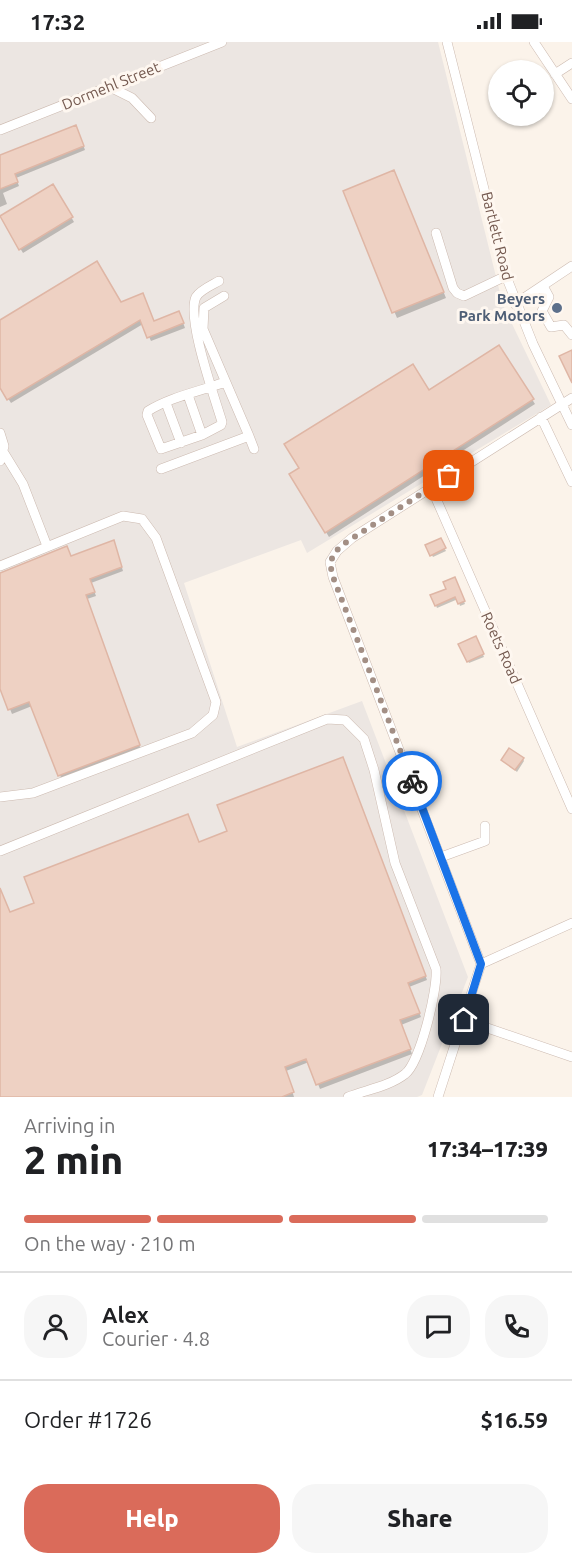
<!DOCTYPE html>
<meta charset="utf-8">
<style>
body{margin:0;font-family:Ubuntu,sans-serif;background:#f6f6f6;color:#202124;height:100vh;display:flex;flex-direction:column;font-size:22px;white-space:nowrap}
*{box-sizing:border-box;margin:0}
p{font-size:20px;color:#757577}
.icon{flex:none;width:33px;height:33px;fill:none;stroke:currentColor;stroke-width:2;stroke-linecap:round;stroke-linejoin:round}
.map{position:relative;height:1055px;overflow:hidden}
.drawer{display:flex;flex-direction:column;background:#fff;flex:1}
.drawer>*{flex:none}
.tools{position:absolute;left:488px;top:18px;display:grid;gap:12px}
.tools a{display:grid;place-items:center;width:66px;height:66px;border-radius:50%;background:#fff;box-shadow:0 2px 4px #0004;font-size:30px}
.pin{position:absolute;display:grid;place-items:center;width:51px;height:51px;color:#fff;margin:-26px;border-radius:12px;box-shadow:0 3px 9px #0006}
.courier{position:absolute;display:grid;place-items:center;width:60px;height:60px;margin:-30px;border:4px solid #1a73e8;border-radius:50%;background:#fff;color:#222;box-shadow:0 2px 8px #0007}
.head em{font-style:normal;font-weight:800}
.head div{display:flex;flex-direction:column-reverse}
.head{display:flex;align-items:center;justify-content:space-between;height:102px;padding:0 24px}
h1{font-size:39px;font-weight:800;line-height:45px}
.bar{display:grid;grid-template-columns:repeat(4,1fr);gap:9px 6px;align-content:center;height:72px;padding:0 24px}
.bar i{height:8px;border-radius:4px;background:#e0e0e0}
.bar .active{background:#da6b5a}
.bar p{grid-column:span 4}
.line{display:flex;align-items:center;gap:15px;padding:0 24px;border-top:2px solid #e0e0e0}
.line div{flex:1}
.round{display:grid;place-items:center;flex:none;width:63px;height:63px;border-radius:24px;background:#f6f6f6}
.primary-button{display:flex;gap:12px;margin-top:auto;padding:12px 24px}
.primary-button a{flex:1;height:69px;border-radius:24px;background:#da6b5a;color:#fff;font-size:24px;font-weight:800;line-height:69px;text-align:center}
.primary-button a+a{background:#f6f6f6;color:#202124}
.status{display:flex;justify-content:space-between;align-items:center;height:42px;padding:0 30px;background:#fff;direction:ltr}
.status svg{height:16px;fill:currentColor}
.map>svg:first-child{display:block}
.industrial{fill:#ece6e2}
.shadow{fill:#0003}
.building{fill:#eed1c3;stroke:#dfb6a5;stroke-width:1.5}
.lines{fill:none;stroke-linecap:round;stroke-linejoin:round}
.minor-casing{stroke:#ccbab0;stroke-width:10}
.minor{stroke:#fff;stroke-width:9}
.done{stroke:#a38f85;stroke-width:6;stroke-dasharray:0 10.8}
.route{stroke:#1a73e8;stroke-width:8}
.service-dot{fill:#5c6f8a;stroke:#fef7f0;stroke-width:2}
.labels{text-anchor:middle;stroke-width:6;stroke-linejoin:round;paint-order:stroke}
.street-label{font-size:15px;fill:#74594f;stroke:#fef7f0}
.service-label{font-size:15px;font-weight:bold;fill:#4e5e75;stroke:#fef7f0;text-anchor:end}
</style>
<div class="status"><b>17:32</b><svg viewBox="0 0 49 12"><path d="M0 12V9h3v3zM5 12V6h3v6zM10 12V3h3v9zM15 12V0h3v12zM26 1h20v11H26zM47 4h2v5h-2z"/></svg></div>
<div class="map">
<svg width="572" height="1055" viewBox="0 0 572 1055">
<rect width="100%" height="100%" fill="#fbf3ea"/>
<path class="industrial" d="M0,0H438L503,263L551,363L307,511L301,498L184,541L237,705L362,659L468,935L422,1053L417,1055H0Z"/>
<path class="shadow" d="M78,89L85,108L16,136L19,144L3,151L7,162L0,165V115Z
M397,136L446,256L397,276L345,150Z
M53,144L74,180L23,211L1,175Z
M121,261L154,280L181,275L185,286L151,299L143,282L11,361L0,344V279Z
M499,305L535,362L329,495L291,433Z
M440,498L446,509L433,515L427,504Z
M114,500L123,529L91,541L96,554L87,557L141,708L62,738L32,664L12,672L0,643V532L71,516Z
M454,536L465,562L460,564L458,557L437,566L432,554L447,548Z
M476,596L484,615L469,621L460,602Z
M523,717L524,719L517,730L503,718Z
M345,720L427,938L409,945L421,975L401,983L412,1012L320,1047L309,1020L286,1029L294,1055H0V848L10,872L228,790Z"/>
<path class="building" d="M76,83L84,104L15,132L18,140L0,147V113Z
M394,128L444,250L392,271L343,149Z
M53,142L73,175L19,208L0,174Z
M97,219L121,260L143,251L154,279L179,269L184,281L147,296L140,278L7,358L0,346V278Z
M499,303L534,357L325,491L289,432L299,426L284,402L413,322L429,348Z
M572,308V341L559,314Z
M441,496L446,506L430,514L425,503Z
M114,498L122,525L90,537L95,550L86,553L140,703L58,734L29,660L8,668L0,647V531L67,504L71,514Z
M455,535L465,559L458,562L455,555L435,564L430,553L446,547L443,540Z
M476,594L484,612L467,620L458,602Z
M509,706L524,716L515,728L501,718Z
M343,715L426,934L408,941L420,971L400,978L411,1007L316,1043L306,1017L285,1025L294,1050L282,1055H0V846L10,870L34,861L24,835L188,772L199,800L227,789L217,763Z"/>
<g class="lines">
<g class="minor-casing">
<path id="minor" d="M447,0L506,234L533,302L572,383
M534,0L572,57
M555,32L572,21
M108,44L132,56L151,76
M0,88L222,0
M436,191L453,246L457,251L464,254L506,234
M219,239C212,243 200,248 196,255C186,276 215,356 222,380L221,383L202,393L161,407L147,373L148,369C170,355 201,349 225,340
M543,244L549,255L542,269L551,285L564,283L572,293
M224,254L204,266L203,287L249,394
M515,262L572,224
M188,353L202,393
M166,361L181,401
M541,375L572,440
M0,391L4,404L0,419
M4,411L23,442L47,504
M161,427L249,394L254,407
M431,445L572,767
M0,524L123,474L142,477L156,496L216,660L213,673L192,691L33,751L0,755
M0,809L327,677L345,678L364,697L374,728L395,821L436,927C438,947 420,1021 405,1032C390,1044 366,1048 348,1055
M441,815L485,799V784
M481,922L572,881
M464,978L572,1015
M438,1055L481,922L333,535L330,520L337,509L352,496L572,356"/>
</g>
<use href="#minor" class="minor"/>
</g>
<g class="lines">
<path class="done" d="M412,739L333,535C328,519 332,511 345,501L449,434"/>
<path class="route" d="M412,739L481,922L464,978"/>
</g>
<circle class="service-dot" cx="557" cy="266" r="6"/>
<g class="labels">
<g class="street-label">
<text transform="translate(111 44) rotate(-22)" y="5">Dormehl Street</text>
<text transform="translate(497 194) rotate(76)" y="5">Bartlett Road</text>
<text transform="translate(501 606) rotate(66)" y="5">Roets Road</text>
</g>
<g class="service-label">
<text x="545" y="262">Beyers<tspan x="545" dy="17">Park Motors</tspan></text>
</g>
</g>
</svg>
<div class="tools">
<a><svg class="icon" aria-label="locate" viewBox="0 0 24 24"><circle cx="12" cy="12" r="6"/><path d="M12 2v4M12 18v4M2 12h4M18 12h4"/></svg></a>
</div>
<div class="pin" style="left:449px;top:434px;background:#ea580c"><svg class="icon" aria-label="bag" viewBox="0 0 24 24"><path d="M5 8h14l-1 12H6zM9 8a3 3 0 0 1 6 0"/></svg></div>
<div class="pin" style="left:464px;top:978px;background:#1f2937"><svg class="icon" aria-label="home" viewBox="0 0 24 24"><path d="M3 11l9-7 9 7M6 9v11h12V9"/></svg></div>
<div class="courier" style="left:412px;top:739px"><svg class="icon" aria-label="bike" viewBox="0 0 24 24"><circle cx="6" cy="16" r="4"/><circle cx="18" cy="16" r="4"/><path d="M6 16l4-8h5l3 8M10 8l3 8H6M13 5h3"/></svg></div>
</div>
<section class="drawer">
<div class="head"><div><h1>2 min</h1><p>Arriving in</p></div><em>17:34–17:39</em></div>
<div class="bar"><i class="active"></i><i class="active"></i><i class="active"></i><i></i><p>On the way · 210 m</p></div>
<div class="line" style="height:108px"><a class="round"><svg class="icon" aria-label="person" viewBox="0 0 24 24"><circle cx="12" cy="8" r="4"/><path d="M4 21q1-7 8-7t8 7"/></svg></a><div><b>Alex</b><p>Courier · 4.8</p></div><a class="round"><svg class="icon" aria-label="chat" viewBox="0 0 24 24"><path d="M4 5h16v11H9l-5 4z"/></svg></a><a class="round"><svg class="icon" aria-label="phone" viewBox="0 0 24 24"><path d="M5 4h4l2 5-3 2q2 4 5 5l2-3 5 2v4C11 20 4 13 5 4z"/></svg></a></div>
<div class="line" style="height:78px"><div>Order #1726</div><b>$16.59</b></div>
<div class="primary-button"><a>Help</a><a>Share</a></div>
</section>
